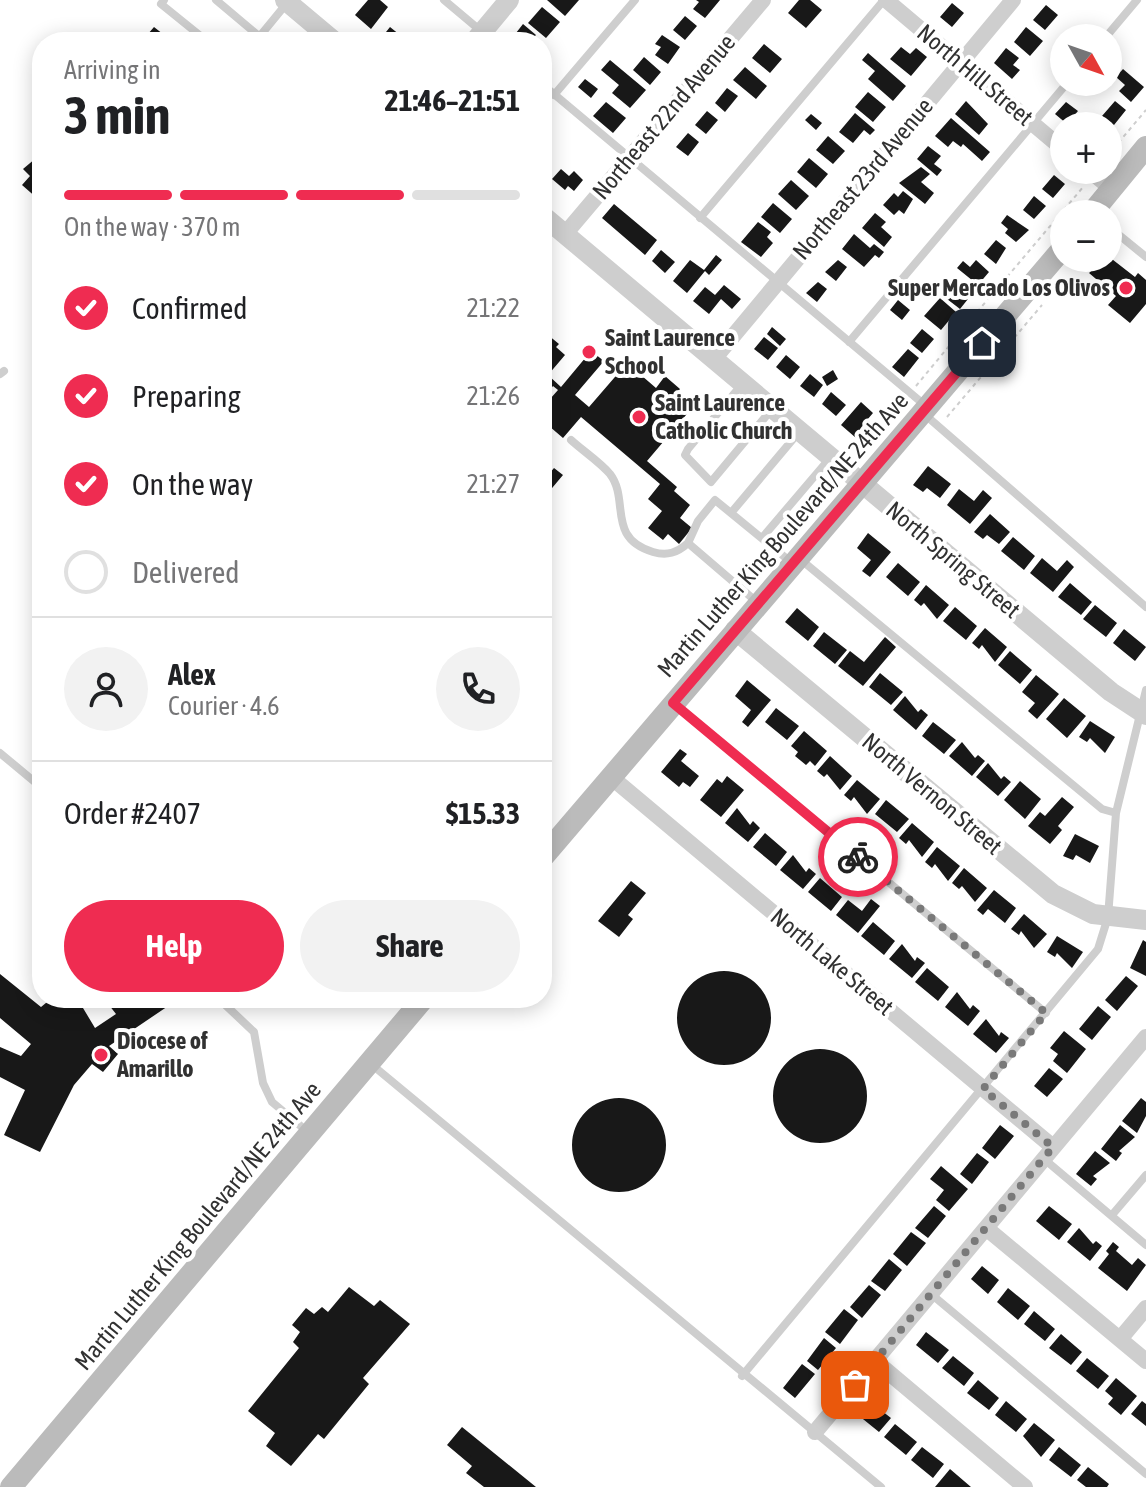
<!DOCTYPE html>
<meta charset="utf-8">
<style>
body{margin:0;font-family:"Asap Condensed",sans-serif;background:#f2f2f2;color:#202124;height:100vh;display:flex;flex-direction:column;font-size:30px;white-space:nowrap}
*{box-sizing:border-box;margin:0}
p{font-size:26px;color:#757577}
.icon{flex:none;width:44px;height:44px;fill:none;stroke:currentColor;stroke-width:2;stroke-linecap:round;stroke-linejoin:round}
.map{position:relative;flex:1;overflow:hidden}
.panel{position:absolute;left:32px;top:32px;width:520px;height:976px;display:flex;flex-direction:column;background:#fff;border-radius:32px;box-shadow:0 4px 20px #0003}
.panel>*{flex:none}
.needle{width:52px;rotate:130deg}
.controls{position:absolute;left:1050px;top:24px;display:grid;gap:16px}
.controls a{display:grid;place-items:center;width:72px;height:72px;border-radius:50%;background:#fff;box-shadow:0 4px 20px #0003;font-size:40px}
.pin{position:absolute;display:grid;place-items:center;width:68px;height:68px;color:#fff;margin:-34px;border-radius:16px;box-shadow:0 4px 12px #0006}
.courier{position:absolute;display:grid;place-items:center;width:80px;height:80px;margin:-40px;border:6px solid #ef2c51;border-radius:50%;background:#fff;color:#222;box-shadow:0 2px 10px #0007}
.summary em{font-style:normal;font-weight:700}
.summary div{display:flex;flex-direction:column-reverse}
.summary{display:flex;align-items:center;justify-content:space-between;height:136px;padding:0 32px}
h1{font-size:52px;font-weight:700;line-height:60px}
.bar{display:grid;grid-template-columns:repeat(4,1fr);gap:12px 8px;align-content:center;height:96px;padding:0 32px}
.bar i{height:10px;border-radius:6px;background:#e0e0e0}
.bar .on{background:#ef2c51}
.bar p{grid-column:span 4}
.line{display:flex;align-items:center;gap:20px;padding:0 32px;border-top:2px solid #e0e0e0}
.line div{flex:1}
.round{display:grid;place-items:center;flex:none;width:84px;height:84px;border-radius:42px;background:#f2f2f2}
ol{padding:0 32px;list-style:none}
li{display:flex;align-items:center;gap:24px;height:88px}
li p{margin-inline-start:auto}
li .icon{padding:8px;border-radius:50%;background:#ef2c51;color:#fff;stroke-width:4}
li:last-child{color:#757577}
li i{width:44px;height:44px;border:4px solid #e0e0e0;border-radius:50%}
.action{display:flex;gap:16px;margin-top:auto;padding:16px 32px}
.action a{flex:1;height:92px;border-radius:48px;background:#ef2c51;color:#fff;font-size:32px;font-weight:700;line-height:92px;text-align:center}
.action a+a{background:#f2f2f2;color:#202124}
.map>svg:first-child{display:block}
.building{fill:#181818}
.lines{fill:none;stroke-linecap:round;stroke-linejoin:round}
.path{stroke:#cecece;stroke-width:2;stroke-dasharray:4 4;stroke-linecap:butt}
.service{stroke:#cecece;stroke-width:8}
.minor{stroke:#cecece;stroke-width:16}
.tertiary{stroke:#cecece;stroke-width:20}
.secondary{stroke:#bbb;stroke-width:22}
.done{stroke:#797979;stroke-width:8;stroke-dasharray:0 14.4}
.route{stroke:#ef2c51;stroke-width:10}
.poi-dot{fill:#ef2c51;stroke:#fff;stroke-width:3}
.labels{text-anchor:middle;stroke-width:8;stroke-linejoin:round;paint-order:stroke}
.street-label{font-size:24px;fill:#313131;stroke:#fff}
.poi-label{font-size:24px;font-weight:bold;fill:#313131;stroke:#fff;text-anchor:start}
</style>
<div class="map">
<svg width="1146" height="1487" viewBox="0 0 1146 1487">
<rect width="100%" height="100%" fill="#fff"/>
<path class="building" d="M368,0H380L388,7L371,29L355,15Z
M547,0H579L565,16Z
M696,0H720L705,18L693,9L699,2Z
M799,0H810L822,10L806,28L788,13Z
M952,3L964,13L952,27L940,17Z
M1046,5L1058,15L1045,30L1033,20Z
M542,7L560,22L546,38L528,23Z
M685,16L697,26L685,40L673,30Z
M523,24L536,35L529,42H509Z
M154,27L173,42H141Z
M390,27L405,39L402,42H388L382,37Z
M1026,27L1043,41L1030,56L1014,42Z
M662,35L680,47L668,64L655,55L661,47L655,44Z
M764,44L782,59L770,73L752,58Z
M901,47L910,54L916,48L927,57L911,76L890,59Z
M1006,48L1019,58L1013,65L1020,70L1012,79L994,63Z
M868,53L906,86L893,101L868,79L875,71L862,60Z
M644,57L661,72L650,85L633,70Z
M610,60L646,90L630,108L612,93L619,85L601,70Z
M745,67L767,86L756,99L733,80Z
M1123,69L1144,87L1131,102L1119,91L1125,85L1116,77Z
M585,79L598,89L591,98L578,87Z
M727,88L738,96L725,112L715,103Z
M868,92L886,107L873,122L855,107Z
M966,101L988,124L979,135L955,114Z
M1115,101L1126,110L1114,125L1102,116Z
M606,102L626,118L613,133L593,116Z
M1066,102L1078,111L1067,124L1055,114Z
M707,111L718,120L706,134L695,125Z
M855,113L875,130L870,135L864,130L853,143L839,132Z
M811,114L822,123L816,130L805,120Z
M1093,116L1106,126H1085Z
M951,118L990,152L982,161L963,144L961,147L953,141L948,147L935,136Z
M688,133L699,142L688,156L676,147Z
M828,136L845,151L833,164L816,150Z
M928,146L941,156L934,164L942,170L937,176L917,159Z
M42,153V194L38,199L22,185L30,176L23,169Z
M809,158L828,174L816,188L797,172Z
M921,167L930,174L921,182L934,193L925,204L899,183Z
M561,169L569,176L574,171L583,180L574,191L568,186L565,190L552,179Z
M1054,175L1065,184L1053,198L1042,189Z
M791,180L809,196L796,210L778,194Z
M903,191L913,199L904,214L899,210L894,215L883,205L894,193L898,197Z
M1034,196L1046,206L1034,219L1023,210Z
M773,203L792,219L780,233L761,217Z
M614,204L657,240L645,255L602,218Z
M875,213L886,222L881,227L892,237L884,247L862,228Z
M1007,215L1029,230L1016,242L1005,233L1008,229L1001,223Z
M758,222L771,232L767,237L773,243L761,257L741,242Z
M854,234L870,248L874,244L884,252L879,258L875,255L864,267L842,249Z
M996,240L1006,248L996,264L984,254Z
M661,250L675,262L665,273L652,261Z
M716,255L722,260L709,275L705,271L687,293L673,281L690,260L704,270Z
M1108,256L1135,277L1138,273L1146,280V304L1130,323L1108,305L1116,296L1089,273Z
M838,260L847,267L836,281L825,272Z
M976,260L989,272L978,285L957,268L963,261L970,267Z
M818,282L827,289L817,302L806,293Z
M960,284L972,294L960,309L947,299Z
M724,285L741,299L732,309L721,299L709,314L693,301L705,287L715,295Z
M940,298L956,312L941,330L924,316Z
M898,300L910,310L902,320L890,310Z
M772,327L786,339L780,346L767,334Z
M922,329L934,339L922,353L910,343Z
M542,330L559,344L556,347L565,355L548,375L561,387L591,351L604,361L575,395L589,407L627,363L656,388L665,376L680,389L676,394L692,408L647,461L677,487L674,491L690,505L680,518L692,528L679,544L668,534L663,540L648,528L662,511L648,499L660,484L581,417L563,438L542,420V408L558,390L553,386L549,391L542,385Z
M764,337L778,348L768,360L754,349Z
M908,349L919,358L904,377L892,367Z
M786,355L800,367L790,379L776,367Z
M833,370L838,379L827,386L822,377Z
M810,374L823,385L814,397L800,386Z
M831,392L846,405L836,416L822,404Z
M861,402L873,413L867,420L877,427L863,444L841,425Z
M928,466L951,484L940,498L927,488L923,492L913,485Z
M554,468L563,475L542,500V482Z
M959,489L974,501L983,490L992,498L970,524L947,505Z
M990,514L1010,532L999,544L987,535L983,539L974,532Z
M868,533L891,552L870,577L862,571L871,560L857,548Z
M1013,537L1035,556L1024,570L1001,551Z
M1042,558L1057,571L1067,560L1074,567L1053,592L1030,573Z
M898,563L920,582L908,596L886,577Z
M1070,583L1092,602L1081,615L1058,597Z
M926,585L949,605L937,619L924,603L921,606L914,600Z
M1095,605L1117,623L1106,637L1083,619Z
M955,607L977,626L966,640L943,621Z
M797,608L819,627L808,641L785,622Z
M985,628L1007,647L995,662L982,645L979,649L972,643Z
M1124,629L1146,647L1135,661L1113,643Z
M824,632L847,650L835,664L813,646Z
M885,637L896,647L863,686L838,666L850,651L864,662Z
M1010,651L1032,670L1020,684L998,665Z
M880,673L903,692L891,705L869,687Z
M1036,675L1059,694L1037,719L1028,711L1035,703L1022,692Z
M747,680L771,700L748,727L742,722L751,710L735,696Z
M905,696L918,712L921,709L928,715L916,730L893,710Z
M1064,698L1086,716L1067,738L1046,719Z
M776,708L799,726L787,740L765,722Z
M1090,721L1115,737L1105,753L1090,738L1087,742L1079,737Z
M933,722L956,740L944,754L922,736Z
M804,731L827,751L815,766L810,761L806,765L795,756L798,752L791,746Z
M962,742L975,758L978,755L985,761L972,776L949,756Z
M680,749L687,754L681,761L699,776L690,787L683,782L679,787L661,772Z
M830,756L852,776L840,790L827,774L824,777L817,771Z
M988,763L1001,779L1004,776L1011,782L998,796L976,777Z
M727,776L744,790L721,817L700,800L717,779L722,783Z
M857,780L880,799L867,814L854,797L851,801L844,795Z
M1020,781L1041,799L1025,819L1004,800Z
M1062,797L1074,807L1058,826L1062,830L1050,844L1028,826L1040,812L1045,816Z
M886,800L909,819L897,832L875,814Z
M737,808L750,825L753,821L760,828L748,842L725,823Z
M912,823L934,842L922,857L909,840L906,844L899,838Z
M765,833L787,852L776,866L753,847Z
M1075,834L1099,846L1090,863L1076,855L1073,860L1063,856Z
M937,847L960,866L948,881L935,864L932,868L925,862Z
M793,855L806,872L809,868L816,874L803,889L780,870Z
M964,868L987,888L975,902L962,886L959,889L952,883Z
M820,878L842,897L831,911L808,892Z
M631,881L646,893L628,915L633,919L619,937L598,921Z
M994,890L1016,908L1005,923L988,909L983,915L977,910Z
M871,899L880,906L858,933L836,915L848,900L862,911Z
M1024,914L1047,934L1034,948L1021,931L1019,935L1011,929Z
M873,922L895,941L884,955L861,936Z
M1057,936L1083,952L1072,968L1057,953L1055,957L1047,952Z
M1143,940L1146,942V976L1130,968Z
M902,944L915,961L917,957L925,963L912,978L889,959Z
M927,968L949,987L938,1001L915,982Z
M677 1018a47 47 0 1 1 94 0a47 47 0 1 1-94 0Z
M0,974L41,1007L52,998H77L95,1028L116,1014L109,1005L118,998H180L109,1046L118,1054L103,1072L92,1064L74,1085L40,1152L4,1135L25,1090L0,1077V1047L21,1056L31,1044L0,1018Z
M1126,976L1138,986L1117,1011L1105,1000Z
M957,992L970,1009L973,1005L980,1011L968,1026L945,1007Z
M1098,1006L1111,1017L1092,1040L1079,1029Z
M986,1019L999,1036L1001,1032L1009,1038L996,1053L973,1034Z
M1064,1031L1086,1049L1067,1073L1053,1061L1058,1054L1050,1048Z
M773 1096a47 47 0 1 1 94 0a47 47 0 1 1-94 0Z
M1049,1068L1063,1079L1047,1097L1034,1086Z
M572 1145a47 47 0 1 1 94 0a47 47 0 1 1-94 0Z
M1141,1098L1146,1102V1116L1137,1133L1122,1121Z
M1000,1125L1014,1136L995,1159L982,1148Z
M1120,1125L1135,1137L1119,1151L1122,1153L1116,1161L1101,1149Z
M1095,1151L1110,1163L1093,1176L1097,1179L1091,1186L1076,1174Z
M977,1153L989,1162L972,1184L960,1174Z
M941,1166L968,1189L949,1211L936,1200L944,1190L930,1179Z
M934,1206L946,1216L928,1238L915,1228Z
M1049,1206L1072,1224L1059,1240L1036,1221Z
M1079,1228L1093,1244L1096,1241L1102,1246L1090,1261L1067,1242Z
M911,1232L926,1243L907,1266L893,1254Z
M1113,1242L1119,1247L1116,1251L1132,1265L1138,1258L1146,1265L1127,1291L1098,1268L1109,1254L1106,1251Z
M889,1259L902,1270L885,1291L871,1281Z
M982,1266L999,1280L988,1294L971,1279Z
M869,1285L881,1295L862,1318L850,1307Z
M349,1287L374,1306L380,1300L410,1324L363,1378L369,1384L324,1439L318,1434L291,1466L266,1446L275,1433L248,1411L299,1348L293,1342L300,1332L292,1325L306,1308L314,1314L322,1307L328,1312Z
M1008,1288L1030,1306L1018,1320L997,1302Z
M844,1309L858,1320L840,1344L825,1332Z
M1034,1311L1055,1329L1045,1341L1024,1324Z
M926,1332L949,1350L938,1363L916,1345Z
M1061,1334L1082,1352L1071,1365L1049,1348Z
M824,1338L836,1348L818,1370L807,1361Z
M953,1356L974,1373L964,1386L942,1368Z
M1087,1358L1109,1376L1098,1389L1076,1371Z
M802,1364L815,1374L795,1398L783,1388Z
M1116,1378L1137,1396L1121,1415L1108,1404L1113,1398L1105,1391Z
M978,1380L999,1398L989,1410L967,1393Z
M869,1401L891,1418L879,1432L858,1415Z
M1006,1401L1027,1419L1016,1432L995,1415Z
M1142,1401L1146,1404V1426L1131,1414Z
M1034,1423L1055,1440L1041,1457L1023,1436Z
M895,1424L917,1442L906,1455L884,1437Z
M462,1427L536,1487H484L466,1473L472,1466L447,1445Z
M922,1447L944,1464L933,1478L911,1460Z
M1059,1447L1081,1465L1071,1477L1049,1460Z
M1088,1467L1109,1484L1107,1487H1086L1077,1480Z
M950,1469L971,1487H935Z"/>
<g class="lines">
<path class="path" d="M1108,155L1146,110
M1007,277L1084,186
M916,386L988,299
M947,417L1042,305
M874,436L904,400"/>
<path class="service" d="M164,0L161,4L208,42
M216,0L266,42
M444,0L494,42
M1105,38L1137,0
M255,42L287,3
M542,84L927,407
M554,95L635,0
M700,218L884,0
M1108,226L1146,257
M849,342L1068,82
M0,374L4,371
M743,383L688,449L685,455L711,482L772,409
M923,413L1146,607
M571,440C583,451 600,462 610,474C630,500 606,538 653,552C667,556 677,553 688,543
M731,513L799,432
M762,538L830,458
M800,559L1102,809L1116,813
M758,603L688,543L698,521L715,500L792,563
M674,704L1046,1013
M0,753L42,788
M218,998L254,1032L263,1083L272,1102L309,1133
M371,1064L881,1487
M1044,1159L1146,1245
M1112,1215L1146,1175
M931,1294L1146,1474
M742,1376L1098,949L1108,917L1116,813L1146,690"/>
<path class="minor" d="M886,0L1064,150
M1089,170L1112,189
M565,234L763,0
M714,359L1013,0
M611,777L1053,1147
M986,1228L1146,1361
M1120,1339L1146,1308
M875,1361L1025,1487
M815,1432L1146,1037"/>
<path class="tertiary" d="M285,0L335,42
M474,42L509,0
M542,215L1111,692L1146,715
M735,630L1053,894L1093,914L1146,920"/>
<path class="secondary" d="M1091,214L1146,147
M542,858L1064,247
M11,1487L424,998"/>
</g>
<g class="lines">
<path class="done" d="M855,1385L1053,1147L983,1089L1046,1013L858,857"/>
<path class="route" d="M858,857L673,703L982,343"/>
</g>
<g class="poi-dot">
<circle cx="1126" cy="288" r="8"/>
<circle cx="589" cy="352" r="8"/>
<circle cx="639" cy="417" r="8"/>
<circle cx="101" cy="1055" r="8"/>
</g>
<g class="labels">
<g class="street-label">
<text transform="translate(975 75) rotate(40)" y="8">North Hill Street</text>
<text transform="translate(664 117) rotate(-50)" y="8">Northeast 22nd Avenue</text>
<text transform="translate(863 179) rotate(-50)" y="8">Northeast 23rd Avenue</text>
<text transform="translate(783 535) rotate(-49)" y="8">Martin Luther King Boulevard/NE 24th Ave</text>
<text transform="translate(953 560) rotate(40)" y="8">North Spring Street</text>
<text transform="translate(932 794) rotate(40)" y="8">North Vernon Street</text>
<text transform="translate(832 962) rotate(40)" y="8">North Lake Street</text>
<text transform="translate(198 1226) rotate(-50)" y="8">Martin Luther King Boulevard/NE 24th Ave</text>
</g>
<g class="poi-label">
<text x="1110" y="296" text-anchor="end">Super Mercado Los Olivos</text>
<text x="605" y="346">Saint Laurence<tspan x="605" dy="28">School</tspan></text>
<text x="655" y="411">Saint Laurence<tspan x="655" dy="28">Catholic Church</tspan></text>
<text x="117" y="1049">Diocese of<tspan x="117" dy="28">Amarillo</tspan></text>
</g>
</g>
</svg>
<div class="controls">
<a><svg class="needle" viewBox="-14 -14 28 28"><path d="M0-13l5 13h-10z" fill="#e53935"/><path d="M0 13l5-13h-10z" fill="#757577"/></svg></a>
<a>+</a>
<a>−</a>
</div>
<div class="pin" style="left:855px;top:1385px;background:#ea580c"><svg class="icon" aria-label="bag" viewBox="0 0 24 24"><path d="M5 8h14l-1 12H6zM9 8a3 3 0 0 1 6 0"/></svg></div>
<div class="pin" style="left:982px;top:343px;background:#1f2937"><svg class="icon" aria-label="home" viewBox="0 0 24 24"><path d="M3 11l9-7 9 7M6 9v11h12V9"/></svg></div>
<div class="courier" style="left:858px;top:857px"><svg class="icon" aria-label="bike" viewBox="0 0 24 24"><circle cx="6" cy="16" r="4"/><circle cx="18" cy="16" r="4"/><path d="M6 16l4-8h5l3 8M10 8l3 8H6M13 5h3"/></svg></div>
<section class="panel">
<div class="summary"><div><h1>3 min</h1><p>Arriving in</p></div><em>21:46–21:51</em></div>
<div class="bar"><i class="on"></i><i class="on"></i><i class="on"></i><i></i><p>On the way · 370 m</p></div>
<ol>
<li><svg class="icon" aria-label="check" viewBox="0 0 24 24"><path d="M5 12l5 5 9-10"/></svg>Confirmed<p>21:22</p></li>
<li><svg class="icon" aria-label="check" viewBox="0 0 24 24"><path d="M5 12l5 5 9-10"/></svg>Preparing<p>21:26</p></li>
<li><svg class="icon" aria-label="check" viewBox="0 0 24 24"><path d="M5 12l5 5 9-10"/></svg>On the way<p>21:27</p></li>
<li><i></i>Delivered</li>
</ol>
<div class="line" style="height:144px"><a class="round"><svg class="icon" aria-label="person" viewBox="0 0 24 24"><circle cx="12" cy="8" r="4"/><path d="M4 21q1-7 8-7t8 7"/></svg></a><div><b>Alex</b><p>Courier · 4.6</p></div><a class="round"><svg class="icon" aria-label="phone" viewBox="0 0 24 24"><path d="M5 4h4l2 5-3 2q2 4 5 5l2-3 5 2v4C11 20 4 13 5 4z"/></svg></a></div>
<div class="line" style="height:104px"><div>Order #2407</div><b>$15.33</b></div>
<div class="action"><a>Help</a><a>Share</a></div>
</section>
</div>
